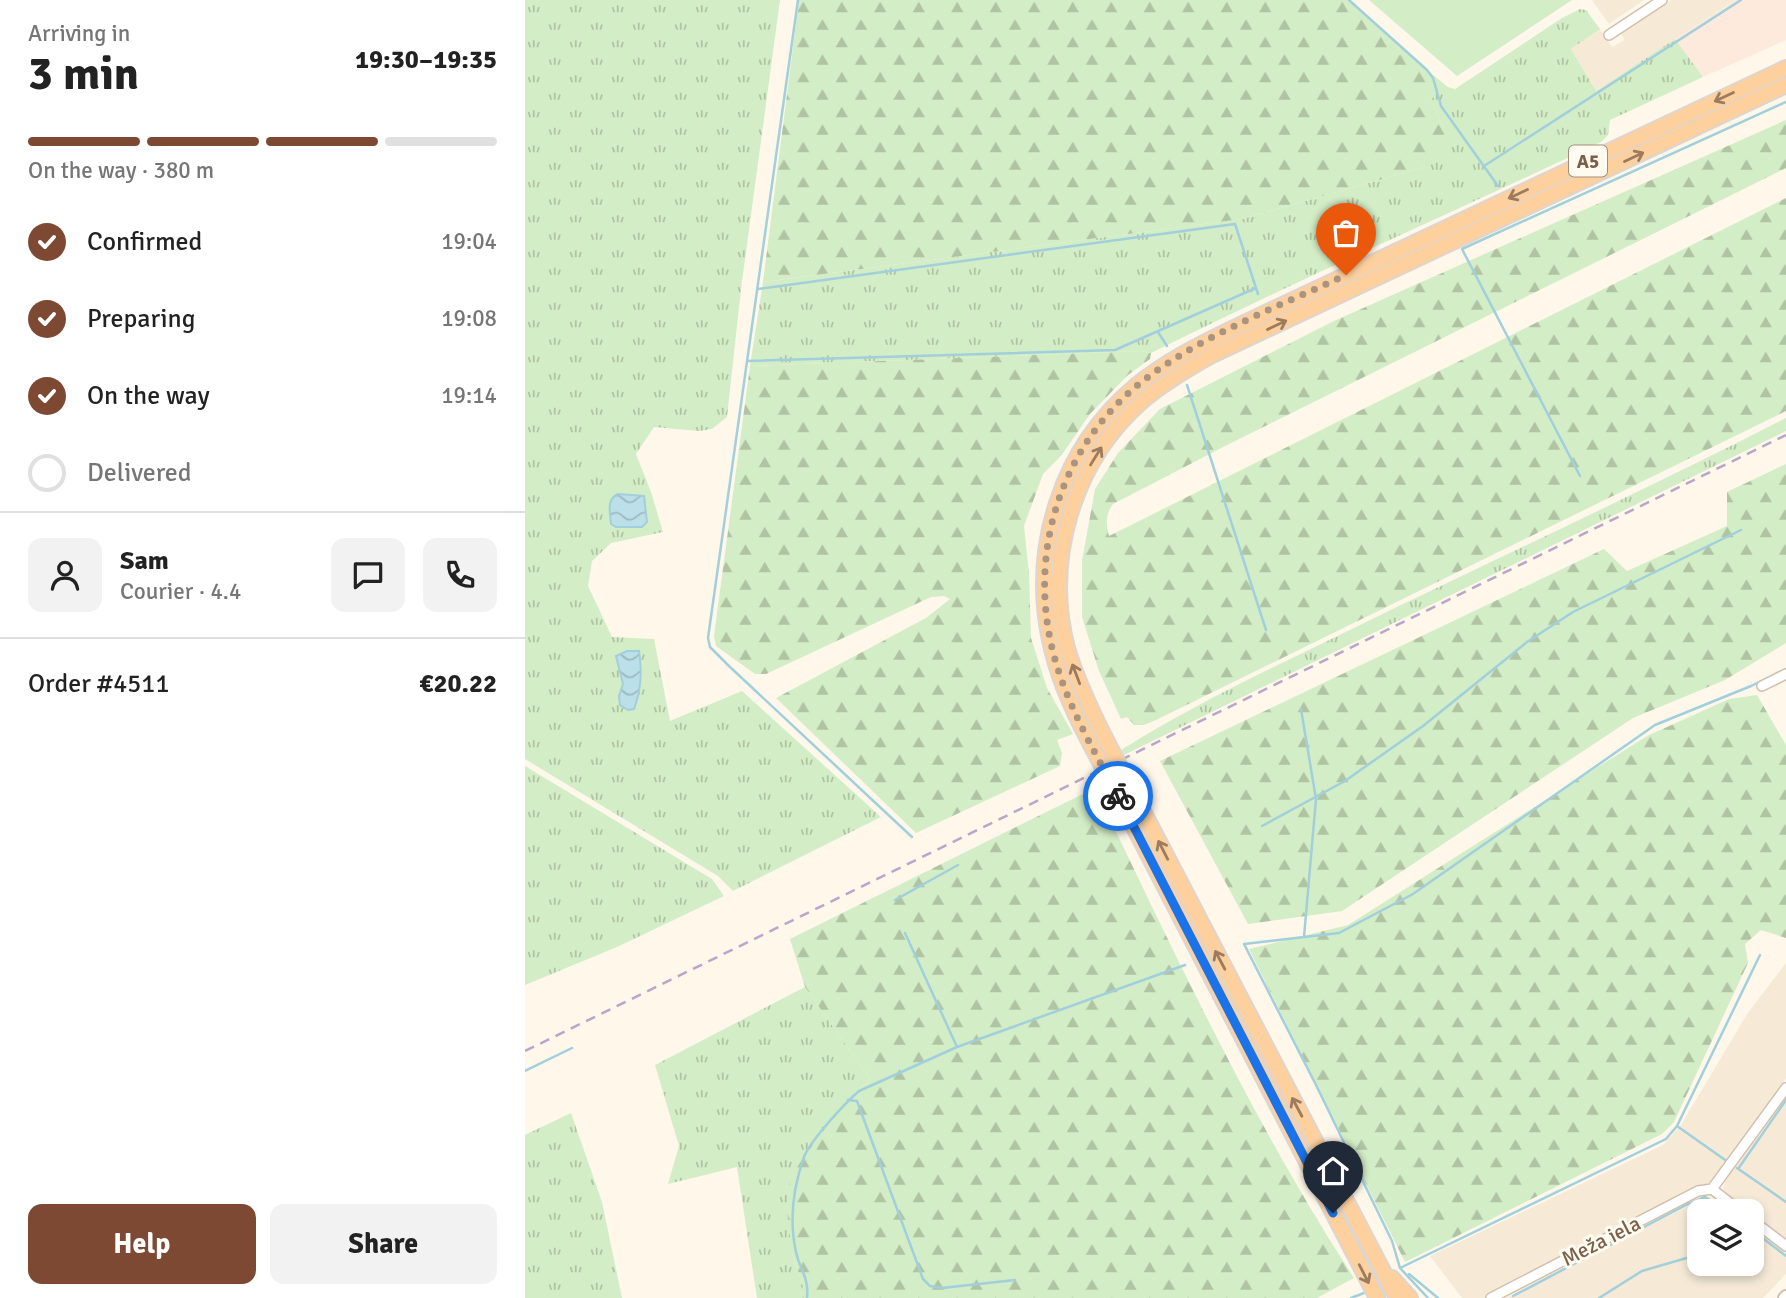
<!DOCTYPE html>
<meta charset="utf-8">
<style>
body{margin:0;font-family:Signika,sans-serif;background:#f2f2f2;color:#222;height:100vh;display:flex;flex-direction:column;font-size:26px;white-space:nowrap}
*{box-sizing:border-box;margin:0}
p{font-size:23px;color:#767676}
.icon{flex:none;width:38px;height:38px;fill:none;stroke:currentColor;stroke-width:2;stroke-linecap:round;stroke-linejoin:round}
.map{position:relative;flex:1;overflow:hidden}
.sheet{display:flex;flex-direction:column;background:#fff;width:525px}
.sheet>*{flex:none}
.tools{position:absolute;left:1162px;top:1199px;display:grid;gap:14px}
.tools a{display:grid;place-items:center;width:77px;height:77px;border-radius:14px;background:#fff;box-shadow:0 4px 10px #0003;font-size:35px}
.pin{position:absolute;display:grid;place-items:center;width:60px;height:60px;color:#fff;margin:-72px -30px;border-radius:50% 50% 50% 0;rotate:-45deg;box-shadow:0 0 7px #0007}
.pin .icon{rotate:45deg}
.courier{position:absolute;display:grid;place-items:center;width:70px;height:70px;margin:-35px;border:5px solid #1a73e8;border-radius:50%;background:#fff;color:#222;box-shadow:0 2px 9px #0007}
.overview em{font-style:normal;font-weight:700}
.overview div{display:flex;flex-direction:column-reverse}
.overview{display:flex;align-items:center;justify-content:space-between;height:119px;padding:0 28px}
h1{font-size:46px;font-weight:700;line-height:52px}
.bar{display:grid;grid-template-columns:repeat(4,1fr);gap:10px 7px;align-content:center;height:84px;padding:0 28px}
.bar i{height:9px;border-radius:5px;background:#e0e0e0}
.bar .active{background:#7e4933}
.bar p{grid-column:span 4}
.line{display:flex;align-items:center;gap:18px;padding:0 28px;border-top:2px solid #e0e0e0}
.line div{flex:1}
.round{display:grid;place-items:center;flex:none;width:74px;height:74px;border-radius:14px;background:#f2f2f2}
ol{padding:0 28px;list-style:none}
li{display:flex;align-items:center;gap:21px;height:77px}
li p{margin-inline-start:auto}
li .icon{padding:7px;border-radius:50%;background:#7e4933;color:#fff;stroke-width:4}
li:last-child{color:#767676}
li i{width:38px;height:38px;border:4px solid #e0e0e0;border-radius:50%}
.action{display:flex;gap:14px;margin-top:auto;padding:14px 28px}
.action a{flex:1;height:80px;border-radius:14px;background:#7e4933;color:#fff;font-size:28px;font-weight:700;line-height:80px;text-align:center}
.action a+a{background:#f2f2f2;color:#222}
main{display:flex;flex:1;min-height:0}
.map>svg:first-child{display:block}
.residential{fill:#f6ead7}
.commercial{fill:#fee9dd}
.grass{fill:url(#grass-tufts)}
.forest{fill:url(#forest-firs)}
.green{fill:#d3edc6}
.water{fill:url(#water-waves);stroke:#a1cfdc;stroke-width:2}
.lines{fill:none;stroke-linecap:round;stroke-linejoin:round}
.stream{stroke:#a1cfdc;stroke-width:2.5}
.minor-casing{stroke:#d2c0ad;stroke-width:12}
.tertiary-casing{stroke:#d2c0ad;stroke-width:14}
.trunk-casing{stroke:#ddd5d0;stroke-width:18}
.minor{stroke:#fff;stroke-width:9}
.tertiary{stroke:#fff;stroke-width:10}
.trunk{stroke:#fdd09e;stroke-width:14}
.rail{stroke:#bca5ca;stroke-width:2.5;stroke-dasharray:10 7;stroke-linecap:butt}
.trunk-bridge-casing{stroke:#ddd5d0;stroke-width:18;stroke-linecap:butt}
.trunk-bridge{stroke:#fdd09e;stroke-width:14}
.oneway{stroke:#9c7b5f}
.done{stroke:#a99482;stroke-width:7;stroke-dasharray:0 12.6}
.route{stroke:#1a73e8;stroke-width:9}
.labels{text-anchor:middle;stroke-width:6;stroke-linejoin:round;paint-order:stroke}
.shield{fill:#fffbf1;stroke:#a38e7c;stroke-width:2}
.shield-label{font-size:19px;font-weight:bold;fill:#7b5f4a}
.street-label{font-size:21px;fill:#7b5f4a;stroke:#fffbf1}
</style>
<main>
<section class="sheet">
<div class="overview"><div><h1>3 min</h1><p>Arriving in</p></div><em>19:30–19:35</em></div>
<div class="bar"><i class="active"></i><i class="active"></i><i class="active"></i><i></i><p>On the way · 380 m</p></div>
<ol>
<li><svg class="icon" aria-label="check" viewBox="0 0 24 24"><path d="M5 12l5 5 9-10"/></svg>Confirmed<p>19:04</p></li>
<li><svg class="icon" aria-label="check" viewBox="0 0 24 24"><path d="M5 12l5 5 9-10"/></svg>Preparing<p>19:08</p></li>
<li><svg class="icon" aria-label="check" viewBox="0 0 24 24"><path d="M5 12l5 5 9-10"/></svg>On the way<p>19:14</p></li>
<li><i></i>Delivered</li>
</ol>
<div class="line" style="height:126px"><a class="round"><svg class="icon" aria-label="person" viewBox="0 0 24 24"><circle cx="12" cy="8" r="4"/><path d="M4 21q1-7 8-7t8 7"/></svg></a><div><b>Sam</b><p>Courier · 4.4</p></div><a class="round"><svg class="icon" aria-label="chat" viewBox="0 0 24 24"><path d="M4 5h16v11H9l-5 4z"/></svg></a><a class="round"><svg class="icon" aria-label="phone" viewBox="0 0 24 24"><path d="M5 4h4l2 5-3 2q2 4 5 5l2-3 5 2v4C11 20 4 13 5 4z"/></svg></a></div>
<div class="line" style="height:91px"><div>Order #4511</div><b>€20.22</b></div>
<div class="action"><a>Help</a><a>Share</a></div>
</section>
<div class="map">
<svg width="1261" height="1298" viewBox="0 0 1261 1298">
<defs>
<pattern id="grass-tufts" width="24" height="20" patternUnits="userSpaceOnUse" patternTransform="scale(1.75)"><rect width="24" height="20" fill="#d3edc6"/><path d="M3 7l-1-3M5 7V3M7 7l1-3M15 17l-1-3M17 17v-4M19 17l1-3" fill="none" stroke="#b0c3a3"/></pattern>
<pattern id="forest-firs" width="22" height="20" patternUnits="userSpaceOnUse" patternTransform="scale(1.75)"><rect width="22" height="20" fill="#d3edc6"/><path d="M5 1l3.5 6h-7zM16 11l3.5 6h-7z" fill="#b0c3a3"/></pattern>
<pattern id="water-waves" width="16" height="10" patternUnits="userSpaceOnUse" patternTransform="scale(1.75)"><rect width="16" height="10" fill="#bce0ea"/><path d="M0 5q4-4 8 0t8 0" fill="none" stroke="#9eb9c0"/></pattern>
</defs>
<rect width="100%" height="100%" fill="#fef7ea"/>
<path class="residential" d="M1067,0H1119L1084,24Z
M1146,0H1210L1071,91L1046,49L1075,29L1087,47L1099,40L1096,32Z
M1261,963V1079L1187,1181L959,1298H937L905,1256L1138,1145L1156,1125L1222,1014Z
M1261,1092V1240L1227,1214V1211H1222L1198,1192L1200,1180Z
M1183,1196L1205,1211H1174V1264H1227V1227L1261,1253V1274L1238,1298H981Z"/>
<path class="commercial" d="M1210,0H1261V40L1178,77L1150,39Z"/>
<path class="grass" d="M0,0H255L216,289L202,417L187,429L174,431L129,427L111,454L126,492L138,532L86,543L67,561L63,586L87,637L129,639L145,721L217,691L356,817L208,891L193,876L0,759Z
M1055,9L1061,10L1075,29L1046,49L1071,91L1150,39L1178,77L1085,120L1083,135L1076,142C927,213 774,279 626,353L615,351L225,366L238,282L717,219L900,167L919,128L906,101L908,78L902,70L923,87L930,89L1037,18Z
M1261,418V431L599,755L596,750C671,703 751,666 831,627C974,557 1119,491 1261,418Z
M0,766L187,879L199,896L92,947L0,985Z
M280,987L345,1079L314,1110L267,1254L278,1286L276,1298H232L212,1167L143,1184L154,1146L130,1065Z
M46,1113L77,1202L97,1298H0V1135Z"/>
<path class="forest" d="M274,0H824L902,70L908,78L911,92L906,101L919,128L926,150L900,167L717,219L238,282Z
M1261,120V168L704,444L588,504C580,515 581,524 584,536L1261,198V411L631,720L619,725H609L602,717L596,719L574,671L557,617V561L570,489L593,453L635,409L809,321Z
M615,351L626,353L625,359L603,375L565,414L536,456L518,474L499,526L504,573L506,638L522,688L548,734L532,740L537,753L535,766L391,833L251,698L401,618L425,599L419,596L406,597L241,674H230L191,646L189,636L225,366Z
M1261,464V643L1200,680L1108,718L817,911L723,924L635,761L1079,549L1102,571L1202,526V492Z
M1232,695L1261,745V938L1236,930L1220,944L1223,963L1149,1122L1137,1134L880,1262L724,949L823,925L1122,736L1204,699Z
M570,788C650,954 728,1123 829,1278L792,1298H276L278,1286L267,1254L262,1211L265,1176L314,1110L345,1079L280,987L265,939Z"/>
<path class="green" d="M844,0H1047L932,76Z"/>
<path class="water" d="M93,494L119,496L122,522L117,527H91L86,524C85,511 81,500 93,494Z
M102,651H114C117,670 116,691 109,709L103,710L95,705L94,696L98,684L91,656Z"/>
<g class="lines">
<path class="stream" d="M273,0L183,638L185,647L205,667L387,837
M824,0L902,70L908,78L916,106L973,186
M959,166L1216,0
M233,289L710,224L733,294
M633,332L642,346
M223,361L590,350L731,288
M662,385L741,630
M1055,476L937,249L1261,102
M776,709L791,799L779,937
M737,826L820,781L898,726L1002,642L1048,612L1216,530
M370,900L433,865
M380,933L432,1047
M0,1071L47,1048
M323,1100L332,1101L398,1279L405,1286L417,1288L490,1280
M1152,1126L1203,1162
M1212,1168L1261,1202
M1213,1169L1261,1100
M1227,1230L1261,1256
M875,1268L1141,1139L1152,1126L1235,955
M884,1274L913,1298
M988,1296L1161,1205L1180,1197L1201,1211
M282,1298C284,1276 275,1271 271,1252C264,1220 268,1188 279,1157C285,1141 320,1103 334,1091L432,1047L660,965
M826,1298L839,1293
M903,1298L875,1268L867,1241L791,1085L719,944L814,933L888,894L1130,725L1226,686L1261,669
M1074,1298L1117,1271L1165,1257"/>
<g class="minor-casing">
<path id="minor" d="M1084,35L1137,0
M1237,686L1261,674
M1215,1211L1187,1189L1261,1088
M1227,1220L1261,1246
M966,1298L1173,1191L1187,1189"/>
</g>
<g class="tertiary-casing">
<path id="tertiary" d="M1259,1298L1261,1296"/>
</g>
<g class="trunk-casing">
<path id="trunk" d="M579,736C565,708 551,679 542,648C519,560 548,462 616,402C638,383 662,369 687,355L1261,85
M565,743C548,711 532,676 525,640C505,546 537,448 611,386C641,361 676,344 711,327L1261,68
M608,792L872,1298
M594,798L852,1298
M867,1278L885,1298"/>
</g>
<use href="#minor" class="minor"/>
<use href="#tertiary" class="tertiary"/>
<use href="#trunk" class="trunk"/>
<path class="rail" d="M0,1051L1261,435"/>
<g class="trunk-bridge-casing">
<path id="trunk-bridge" d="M579,736L608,792
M565,743L594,798"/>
</g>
<use href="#trunk-bridge" class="trunk-bridge"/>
</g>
<defs><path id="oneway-shaft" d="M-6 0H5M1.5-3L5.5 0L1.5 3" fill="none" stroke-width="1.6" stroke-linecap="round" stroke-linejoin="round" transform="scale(1.75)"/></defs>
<g class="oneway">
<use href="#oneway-shaft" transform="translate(1199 97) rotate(155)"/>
<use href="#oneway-shaft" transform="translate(1109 157) rotate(-25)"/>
<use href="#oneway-shaft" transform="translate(993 194) rotate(155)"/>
<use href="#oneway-shaft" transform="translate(752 325) rotate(-25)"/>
<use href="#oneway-shaft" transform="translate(571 456) rotate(-58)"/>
<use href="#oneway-shaft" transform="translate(551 674) rotate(-111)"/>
<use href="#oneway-shaft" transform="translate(638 850) rotate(-117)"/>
<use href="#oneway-shaft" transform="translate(695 960) rotate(-118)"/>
<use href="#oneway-shaft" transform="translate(772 1107) rotate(-118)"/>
<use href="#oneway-shaft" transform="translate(839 1274) rotate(63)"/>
</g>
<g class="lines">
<path class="done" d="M593,796C571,754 546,712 532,666C499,560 533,444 623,377C682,333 755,306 821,275"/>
<path class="route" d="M593,796L808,1213"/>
</g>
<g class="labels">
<rect class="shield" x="1044" y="145.5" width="38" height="31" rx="5"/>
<g class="shield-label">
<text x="1063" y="168">A5</text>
</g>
<g class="street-label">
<text transform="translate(1076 1241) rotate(-27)" y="7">Meža iela</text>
</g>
</g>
</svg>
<div class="tools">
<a><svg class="icon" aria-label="layers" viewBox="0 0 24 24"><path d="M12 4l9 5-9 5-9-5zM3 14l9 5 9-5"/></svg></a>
</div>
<div class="pin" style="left:821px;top:275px;background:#ea580c"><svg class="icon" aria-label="bag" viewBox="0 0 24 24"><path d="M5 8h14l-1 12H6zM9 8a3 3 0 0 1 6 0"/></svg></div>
<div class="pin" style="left:808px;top:1213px;background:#1f2937"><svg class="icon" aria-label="home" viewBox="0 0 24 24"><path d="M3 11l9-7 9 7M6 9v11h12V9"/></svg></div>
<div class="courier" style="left:593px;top:796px"><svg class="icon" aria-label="bike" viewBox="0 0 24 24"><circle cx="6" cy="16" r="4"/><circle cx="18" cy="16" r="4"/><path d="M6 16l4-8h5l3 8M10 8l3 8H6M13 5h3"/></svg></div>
</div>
</main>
